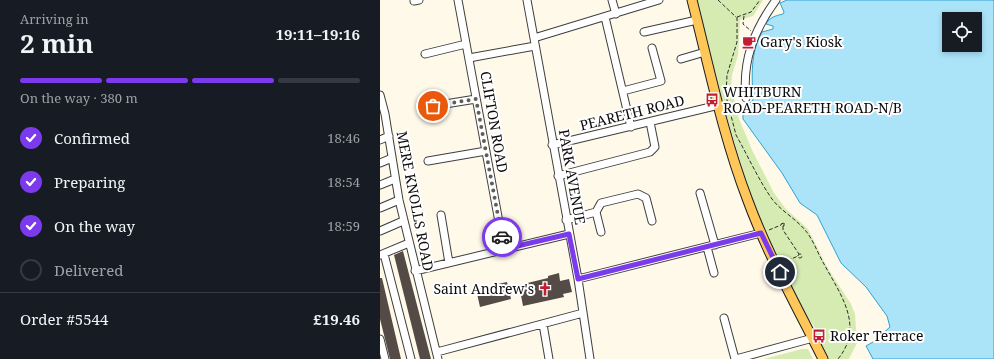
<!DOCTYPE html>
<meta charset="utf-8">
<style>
body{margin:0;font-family:"Noto Serif",serif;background:#242831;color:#f1f3f6;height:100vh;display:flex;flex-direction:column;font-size:15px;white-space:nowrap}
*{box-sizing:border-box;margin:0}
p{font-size:13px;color:#9ea1a6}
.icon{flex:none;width:22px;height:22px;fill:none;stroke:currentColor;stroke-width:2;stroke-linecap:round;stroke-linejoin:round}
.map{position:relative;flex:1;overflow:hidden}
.panel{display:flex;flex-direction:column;background:#171b24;width:380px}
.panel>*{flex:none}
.fabs{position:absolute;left:562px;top:12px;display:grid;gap:8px}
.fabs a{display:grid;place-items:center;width:40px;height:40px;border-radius:0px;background:#171b24;box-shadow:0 2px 6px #0003;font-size:20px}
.pin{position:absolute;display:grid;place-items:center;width:34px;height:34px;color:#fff;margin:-17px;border:2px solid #fff;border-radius:50%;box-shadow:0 1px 4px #0007}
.courier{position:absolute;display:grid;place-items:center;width:40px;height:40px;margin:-20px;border:3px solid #7c3aed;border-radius:50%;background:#fff;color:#222;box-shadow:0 1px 5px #0007}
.headline em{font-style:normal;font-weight:700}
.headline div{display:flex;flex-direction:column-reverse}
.headline{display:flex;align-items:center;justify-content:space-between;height:68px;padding:0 20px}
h1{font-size:26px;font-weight:700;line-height:30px}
.bar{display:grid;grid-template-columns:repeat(4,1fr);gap:6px 4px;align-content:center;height:48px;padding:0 20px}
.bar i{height:5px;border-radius:3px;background:#363941}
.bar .active{background:#7c3aed}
.bar p{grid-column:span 4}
.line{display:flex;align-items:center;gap:10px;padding:0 20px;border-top:1px solid #363941}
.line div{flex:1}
ol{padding:0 20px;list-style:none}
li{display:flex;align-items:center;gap:12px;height:44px}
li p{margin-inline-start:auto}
li .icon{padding:4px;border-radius:50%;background:#7c3aed;color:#fff;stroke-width:4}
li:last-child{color:#9ea1a6}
li i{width:22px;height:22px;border:2px solid #363941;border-radius:50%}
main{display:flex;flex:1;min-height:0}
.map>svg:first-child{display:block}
.green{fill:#d5ebb2}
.water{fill:#abe3f9;stroke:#2fa2d3;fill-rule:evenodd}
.building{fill:#544b47}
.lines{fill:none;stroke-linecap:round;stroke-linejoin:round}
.minor-casing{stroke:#3e3e3e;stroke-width:9}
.major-casing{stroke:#1c1c1c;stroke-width:11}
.path{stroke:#2d2d2d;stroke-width:1;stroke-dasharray:4 2;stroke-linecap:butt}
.minor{stroke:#fff;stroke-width:7}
.major{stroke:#ffc759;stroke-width:9}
.done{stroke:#605e59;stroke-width:4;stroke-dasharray:0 7.2}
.route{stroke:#7c3aed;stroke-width:5}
.labels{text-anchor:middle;stroke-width:4;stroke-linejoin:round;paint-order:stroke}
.poi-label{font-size:14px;fill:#0b0b0b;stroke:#fff;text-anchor:start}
.street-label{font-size:14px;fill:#0b0b0b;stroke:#fff}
</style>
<main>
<section class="panel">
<div class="headline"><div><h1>2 min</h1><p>Arriving in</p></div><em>19:11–19:16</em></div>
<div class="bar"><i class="active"></i><i class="active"></i><i class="active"></i><i></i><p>On the way · 380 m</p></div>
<ol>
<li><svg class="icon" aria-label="check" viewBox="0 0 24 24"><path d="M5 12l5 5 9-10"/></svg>Confirmed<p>18:46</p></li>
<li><svg class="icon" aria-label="check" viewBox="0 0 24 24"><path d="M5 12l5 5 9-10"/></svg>Preparing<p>18:54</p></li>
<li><svg class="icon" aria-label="check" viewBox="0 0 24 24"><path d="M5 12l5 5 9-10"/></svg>On the way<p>18:59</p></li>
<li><i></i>Delivered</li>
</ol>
<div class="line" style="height:52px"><div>Order #5544</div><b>£19.46</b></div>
</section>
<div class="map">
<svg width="614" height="359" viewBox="0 0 614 359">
<rect width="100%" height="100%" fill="#fff9e9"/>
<path class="green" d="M316,0H383L373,16L360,20L358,55L352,75L351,86L359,119L373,152L394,193L405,208L428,229L447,267L471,304L475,314L477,343L469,359H447L434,326L423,311L385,232L367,184L346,114Z
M422,349H428L433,359H384Z"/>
<path class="water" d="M407,0H614V359H493L486,346L493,342L510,327L507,316L486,287L461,263L437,215L420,203L402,173L363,119V109L373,100C372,76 370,53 382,32L393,29V26L386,24C390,17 395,16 403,14L404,12L400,3ZM569,19H595V45H569Z"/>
<path class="building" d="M23,251L51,359H40L14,255Z
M179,273L180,281L189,279L192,292L183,294L184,297L143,306L139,285L168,278V276Z
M0,278H2L21,359H10L0,319Z
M127,282L131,299L100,307L96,289Z"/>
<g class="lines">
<g class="minor-casing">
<path id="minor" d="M78,0L124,249
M147,0L198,279L210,359
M232,0L236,14
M34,1L39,0
M225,17L251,127
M264,32L317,20
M154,38L279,0
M45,54L86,44
M89,58L155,46
M301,59L325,52
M243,91L281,81L272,48
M0,95L5,114L19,200L58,359
M366,98C362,61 374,30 396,0
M53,106L96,99
M0,140L9,136
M172,145L339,105
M48,161L106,151
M0,163L12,158
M178,176L270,152L275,147L270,122
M0,185L15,179
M320,193L335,245
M0,208L19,200
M216,212L221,232
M61,215L69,263
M186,220L216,212L221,203L258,194L266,198L272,221
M0,231L23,221
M327,247L334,273
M4,254L31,359
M0,255L29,243
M35,271L189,234
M198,279L381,233
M344,318L355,359
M163,324L169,359
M0,339L5,359
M57,352L203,313
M356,359L433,338"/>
</g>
<g class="major-casing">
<path id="major" d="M312,0C329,67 343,136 368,201C388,255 417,307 443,359"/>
</g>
<path class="path" d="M338,0L356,17
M364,16L363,24L371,31
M357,17V42L347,75L346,96L356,135C368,156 378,179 392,199C401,211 415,218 425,230C433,239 438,254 444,264C460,294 485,326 458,359
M357,17L371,12L380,0
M404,223V226H402L401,224Z
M403,226V230L419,254
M389,230L401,225
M418 256a2 2 0 1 1 4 0a2 2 0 1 1-4 0Z
M402,263L418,256"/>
<use href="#minor" class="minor"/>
<use href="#major" class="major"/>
</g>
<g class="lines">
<path class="done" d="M53,106L96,99L122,237"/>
<path class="route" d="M122,237L124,249L189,234L198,279L381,233L400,272"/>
</g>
<defs>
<g id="cafe-bare" transform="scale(1.08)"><path d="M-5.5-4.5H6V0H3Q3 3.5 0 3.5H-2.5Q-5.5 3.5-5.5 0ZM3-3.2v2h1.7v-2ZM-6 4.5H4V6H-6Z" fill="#c11d35" stroke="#fff" stroke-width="2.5" paint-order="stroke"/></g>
<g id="bus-bare" transform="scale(1.08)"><path d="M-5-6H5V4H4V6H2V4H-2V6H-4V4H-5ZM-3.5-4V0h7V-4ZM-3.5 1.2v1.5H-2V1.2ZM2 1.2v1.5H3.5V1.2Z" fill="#c11d35" stroke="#fff" stroke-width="2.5" paint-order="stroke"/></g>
<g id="church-bare" transform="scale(1.08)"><path d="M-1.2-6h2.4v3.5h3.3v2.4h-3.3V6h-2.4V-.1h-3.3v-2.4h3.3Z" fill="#c11d35" stroke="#fff" stroke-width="2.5" paint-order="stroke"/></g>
</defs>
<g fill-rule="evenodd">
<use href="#cafe-bare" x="369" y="42"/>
<use href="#bus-bare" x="332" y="100"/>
<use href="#church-bare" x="165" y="289"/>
<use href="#bus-bare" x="439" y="336"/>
</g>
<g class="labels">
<g class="poi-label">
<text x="380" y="47">Gary's Kiosk</text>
<text x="343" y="97">WHITBURN<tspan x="343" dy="16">ROAD-PEARETH ROAD-N/B</tspan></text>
<text x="154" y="294" text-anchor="end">Saint Andrew's</text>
<text x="450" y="341">Roker Terrace</text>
</g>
<g class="street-label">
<text transform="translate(252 113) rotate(-14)" y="5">PEARETH ROAD</text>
<text transform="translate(114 122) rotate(80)" y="5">CLIFTON ROAD</text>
<text transform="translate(192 177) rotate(80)" y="5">PARK AVENUE</text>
<text transform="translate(35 201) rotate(79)" y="5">MERE KNOLLS ROAD</text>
</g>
</g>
</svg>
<div class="fabs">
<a><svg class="icon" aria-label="locate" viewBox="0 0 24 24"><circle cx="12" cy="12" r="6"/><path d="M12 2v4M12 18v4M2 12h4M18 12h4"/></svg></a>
</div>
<div class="pin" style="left:53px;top:106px;background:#ea580c"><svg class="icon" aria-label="bag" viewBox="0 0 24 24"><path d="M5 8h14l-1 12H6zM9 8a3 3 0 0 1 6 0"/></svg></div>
<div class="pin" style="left:400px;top:272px;background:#1f2937"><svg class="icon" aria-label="home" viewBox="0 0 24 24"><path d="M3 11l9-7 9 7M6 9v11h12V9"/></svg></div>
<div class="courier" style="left:122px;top:237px"><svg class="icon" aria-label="car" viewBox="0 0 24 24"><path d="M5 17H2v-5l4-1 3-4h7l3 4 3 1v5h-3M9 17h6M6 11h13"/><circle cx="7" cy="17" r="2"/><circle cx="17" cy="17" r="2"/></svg></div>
</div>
</main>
